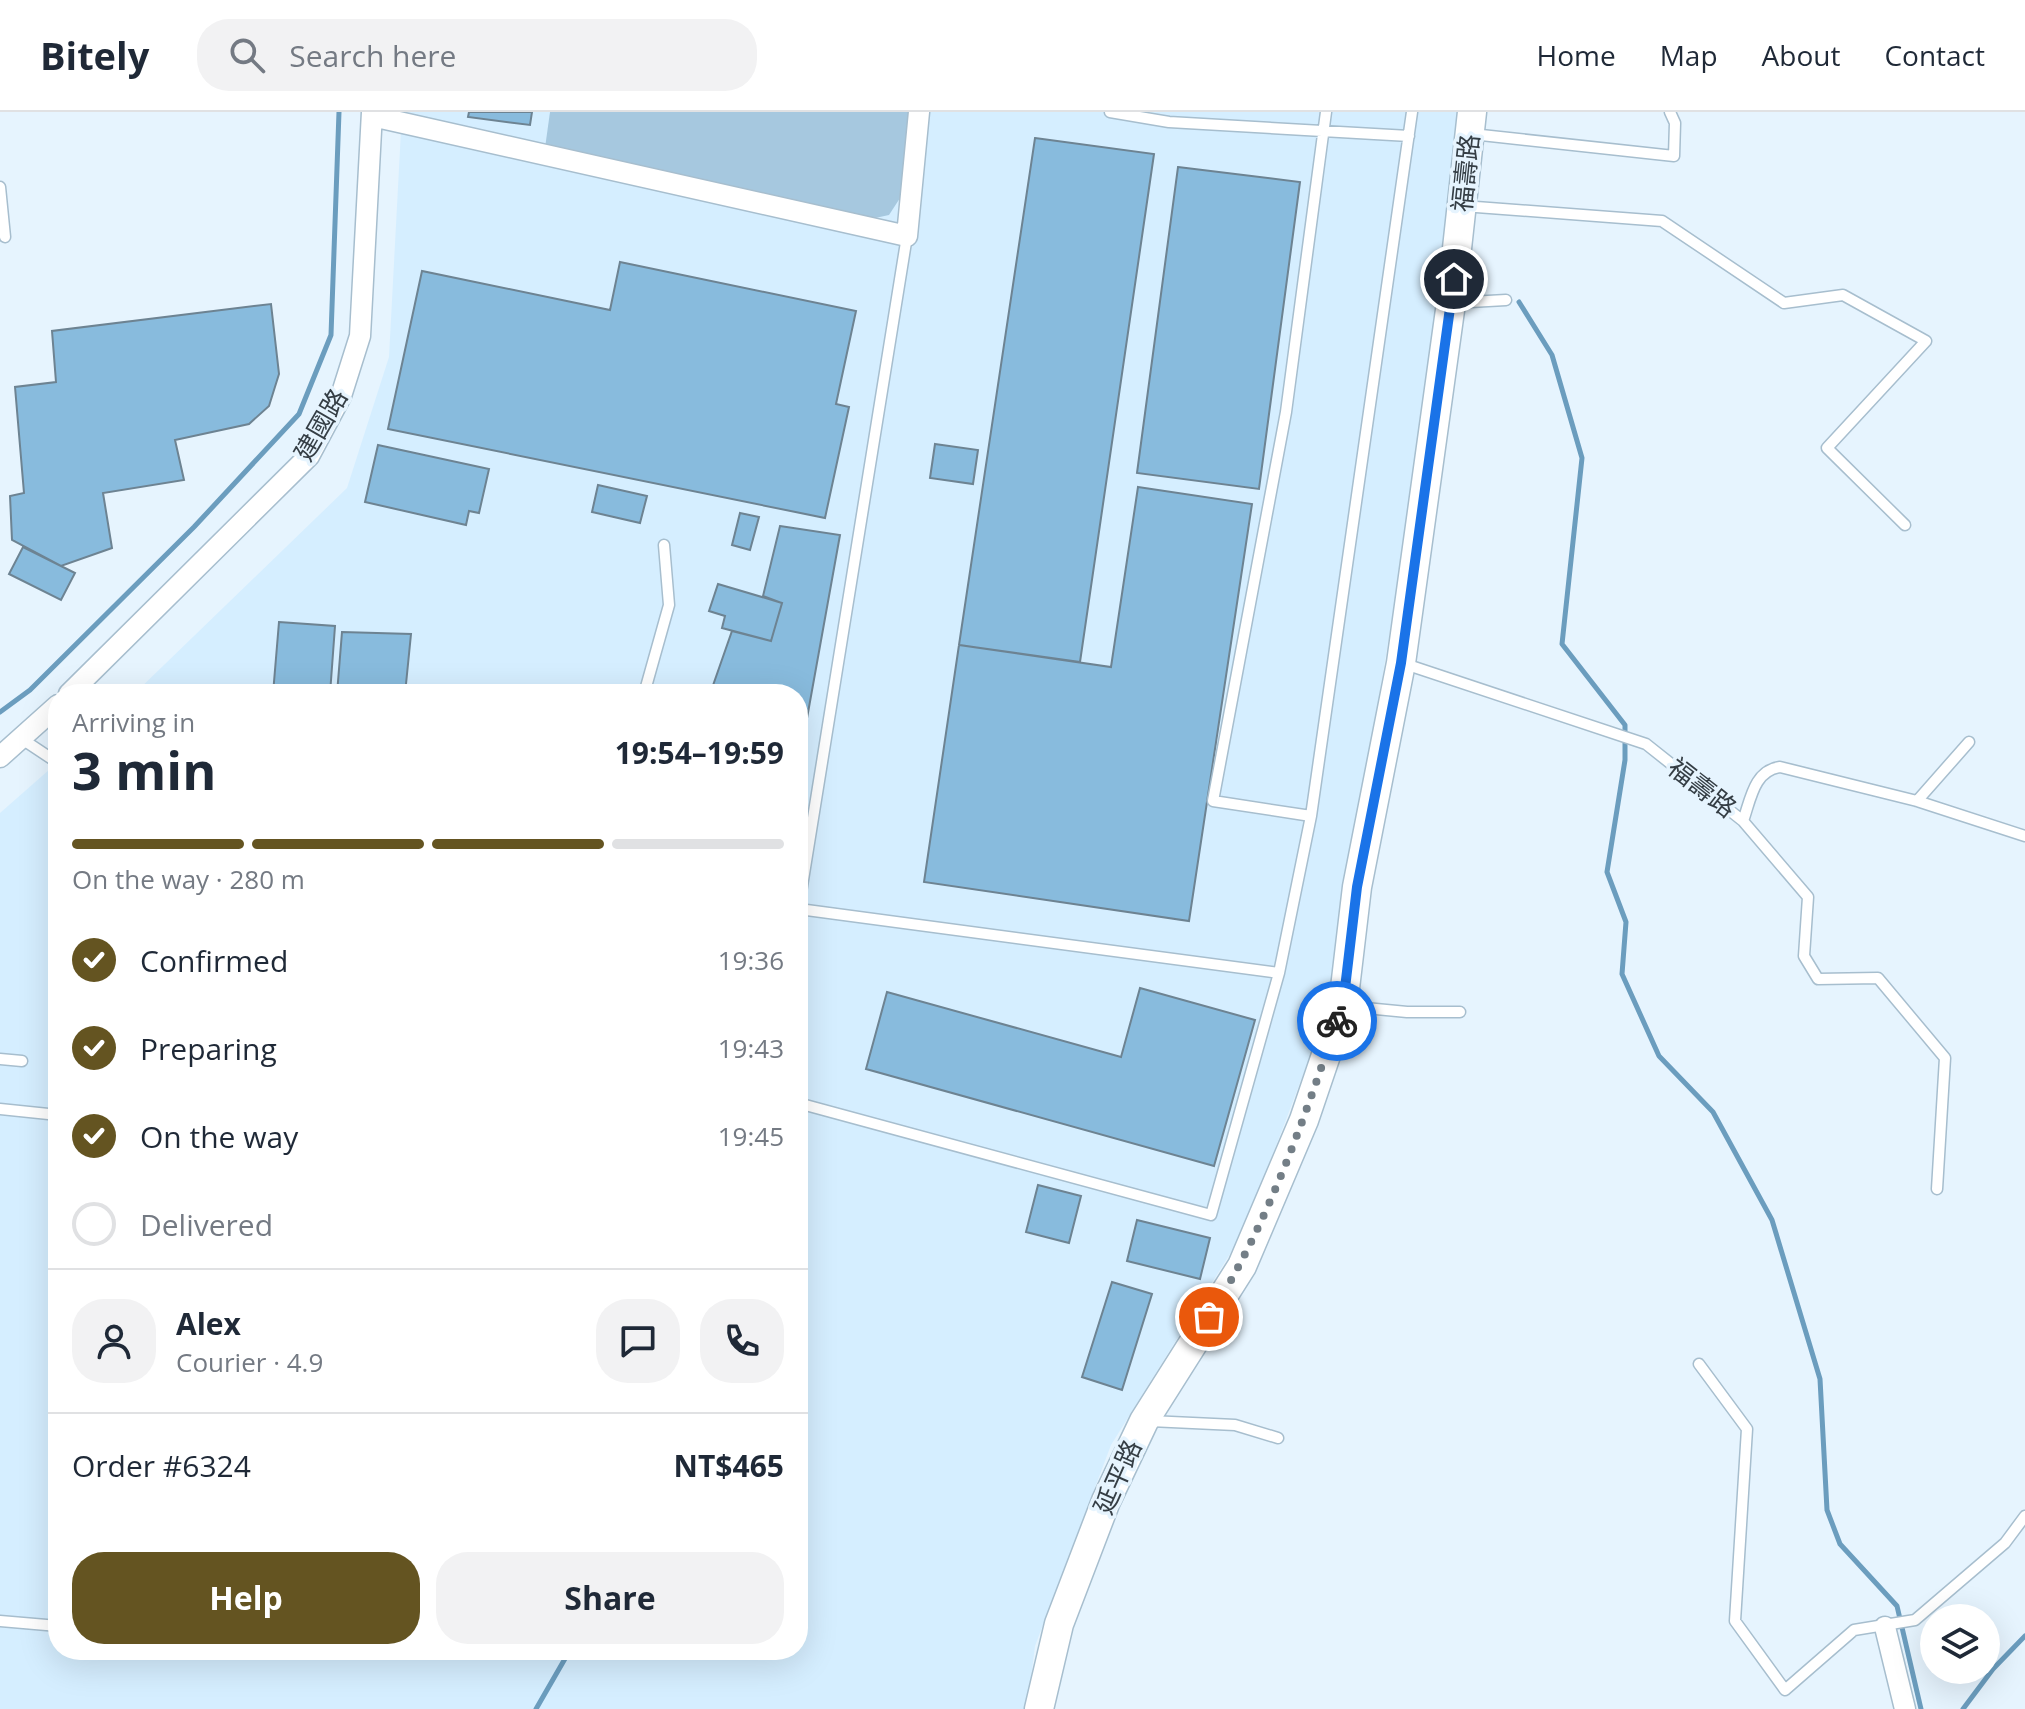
<!DOCTYPE html>
<meta charset="utf-8">
<style>
body{margin:0;font-family:"Open Sans","Noto Sans TC",sans-serif;background:#f2f2f3;color:#1f2937;height:100vh;display:flex;flex-direction:column;font-size:30px;white-space:nowrap}
*{box-sizing:border-box;margin:0}
p{font-size:26px;color:#747a83}
.icon{flex:none;width:44px;height:44px;fill:none;stroke:currentColor;stroke-width:2;stroke-linecap:round;stroke-linejoin:round}
.map{position:relative;flex:1;overflow:hidden}
.sheet{position:absolute;left:48px;top:572px;width:760px;height:976px;display:flex;flex-direction:column;background:#fff;border-radius:32px;box-shadow:0 8px 32px #0002}
.sheet>*{flex:none}
.controls{position:absolute;left:1920px;top:1492px;display:grid;gap:16px}
.controls a{display:grid;place-items:center;width:80px;height:80px;border-radius:50%;background:#fff;box-shadow:0 8px 32px #0002;font-size:40px}
.pin{position:absolute;display:grid;place-items:center;width:68px;height:68px;color:#fff;margin:-34px;border:4px solid #fff;border-radius:50%;box-shadow:0 2px 8px #0007}
.courier{position:absolute;display:grid;place-items:center;width:80px;height:80px;margin:-40px;border:6px solid #1a73e8;border-radius:50%;background:#fff;color:#222;box-shadow:0 2px 10px #0007}
.summary em{font-style:normal;font-weight:700}
.summary div{display:flex;flex-direction:column-reverse}
.summary{display:flex;align-items:center;justify-content:space-between;height:136px;padding:0 24px}
h1{font-size:52px;font-weight:700;line-height:60px}
.bar{display:grid;grid-template-columns:repeat(4,1fr);gap:12px 8px;align-content:center;height:96px;padding:0 24px}
.bar i{height:10px;border-radius:6px;background:#e0e1e3}
.bar .current{background:#645421}
.bar p{grid-column:span 4}
.line{display:flex;align-items:center;gap:20px;padding:0 24px;border-top:2px solid #e0e1e3}
.line div{flex:1}
.round{display:grid;place-items:center;flex:none;width:84px;height:84px;border-radius:32px;background:#f2f2f3}
ol{padding:0 24px;list-style:none}
li{display:flex;align-items:center;gap:24px;height:88px}
li p{margin-inline-start:auto}
li .icon{padding:8px;border-radius:50%;background:#645421;color:#fff;stroke-width:4}
li:last-child{color:#747a83}
li i{width:44px;height:44px;border:4px solid #e0e1e3;border-radius:50%}
.button{display:flex;gap:16px;margin-top:auto;padding:16px 24px}
.button a{flex:1;height:92px;border-radius:32px;background:#645421;color:#fff;font-size:32px;font-weight:700;line-height:92px;text-align:center}
.button a+a{background:#f2f2f3;color:#1f2937}
header{display:flex;align-items:center;gap:48px;box-sizing:border-box;height:112px;padding:0 40px;background:#fff;border-bottom:2px solid #e0e1e3}
header strong{font-size:38px}
nav{display:flex;gap:44px;margin-inline-start:auto;font-size:28px}
.search{width:560px;height:72px;background:#f2f2f3;display:flex;align-items:center;gap:20px;box-sizing:border-box;padding:0 28px;border-radius:32px;color:#747a83;font-size:30px}
.map>svg:first-child{display:block}
.built{fill:#d5eeff}
.green{fill:#a6c8df}
.lines{fill:none;stroke-linecap:round;stroke-linejoin:round}
.stream{stroke:#6b9dbe;stroke-width:5}
.building{fill:#8bd;stroke:#6d8392;stroke-width:2}
.lane-casing{stroke:#a7bece;stroke-width:13}
.street-casing{stroke:#a7bece;stroke-width:23}
.secondary-casing{stroke:#a7bece;stroke-width:31}
.lane{stroke:#fff;stroke-width:10}
.street{stroke:#fff;stroke-width:20}
.secondary{stroke:#fff;stroke-width:28}
.done{stroke:#737e86;stroke-width:8;stroke-dasharray:0 14.4}
.route{stroke:#1a73e8;stroke-width:10}
.labels{text-anchor:middle;stroke-width:7;stroke-linejoin:round;paint-order:stroke}
.street-label{font-size:26px;fill:#353e45;stroke:#e6f4fe}
</style>
<header>
<strong>Bitely</strong>
<div class="search"><svg class="icon" aria-label="search" viewBox="0 0 24 24"><circle cx="10" cy="10" r="6"/><path d="M15 15l6 6"/></svg>Search here</div>
<nav><a>Home</a><a>Map</a><a>About</a><a>Contact</a></nav>
</header>
<div class="map">
<svg width="2025" height="1597" viewBox="0 0 2025 1597">
<rect width="100%" height="100%" fill="#e6f4fe"/>
<path class="built" d="M402,0H1462L1425,305L1328,897L1243,1121L1111,1333L1035,1534L1027,1597H0V701L58,650V1538H798V582H134L347,376L389,245Z"/>
<path class="green" d="M550,0H911L902,83L889,103L875,106L545,36Z"/>
<g class="lines">
<path class="stream" d="M1519,190L1552,243L1582,346L1562,532L1625,613V648L1607,760L1626,810L1622,862L1659,944L1713,1000L1772,1108L1820,1267L1827,1398L1840,1432L1897,1494L1921,1597
M0,600L30,578L194,415L299,302L331,223L339,0
M536,1597L570,1538
M1963,1597L1993,1557L2025,1524"/>
</g>
<path class="building" d="M469,0H532L530,13L468,5Z
M1035,26L1154,42L1080,550L959,533Z
M1178,55L1300,70L1259,377L1137,361Z
M620,150L856,199L836,292L849,295L825,406L388,317L422,159L610,198Z
M271,192L279,262L269,294L249,312L175,328L184,368L103,381L112,436L61,454L12,428L10,384L24,381L15,275L56,270L52,219Z
M935,332L978,338L973,372L930,366Z
M378,333L489,357L479,401L469,399L466,413L365,390Z
M598,373L647,384L640,411L592,400Z
M1138,375L1252,392L1189,809L924,770L959,533L1111,555Z
M740,401L759,405L750,438L732,433Z
M780,414L840,423L802,634L798,632V582H710L732,519L771,529L782,491L763,484Z
M23,435L75,461L61,488L9,462Z
M718,472L782,491L771,529L722,516L725,504L709,499Z
M279,510L335,514L330,582H273Z
M342,520L411,522L405,582H337Z
M1140,876L1255,908L1214,1054L866,957L887,880L1121,945Z
M1038,1073L1081,1084L1069,1131L1026,1120Z
M1137,1108L1210,1126L1200,1167L1127,1149Z
M1112,1170L1152,1182L1122,1278L1082,1265Z"/>
<g class="lines">
<g class="lane-casing">
<path id="lane" d="M1110,0L1169,10L1409,24
M1472,22L1674,44L1675,11L1670,0
M0,75L5,125
M1463,94L1662,109L1784,191L1843,183L1926,229L1827,336L1905,413
M1452,191L1506,188
M1402,551L1646,632L1743,709C1751,686 1754,659 1780,655L1917,689L2025,724
M644,582L669,493L664,433
M22,627L58,651
M1917,689L1969,630
M1311,704L1213,689L1286,300L1326,0
M1743,709L1808,785L1804,844L1818,867L1878,866L1945,946L1937,1077
M799,797L1279,861
M798,799L907,124
M1345,894L1407,900H1460
M0,947L22,949
M798,991L1211,1103L1279,861L1311,704L1412,0
M0,997L58,1003
M1699,1252L1747,1317L1735,1509L1785,1578L1854,1518L1915,1508L2005,1431L2025,1404
M1150,1309L1235,1313L1278,1326
M0,1509L58,1514
M333,1538H362"/>
</g>
<g class="street-casing">
<path id="street" d="M372,4L907,124L919,0
M69,582L309,344L341,284L360,224L372,0
M0,645L58,593
M1885,1515L1905,1597"/>
</g>
<g class="secondary-casing">
<path id="secondary" d="M1039,1597L1059,1512L1106,1389L1144,1309L1242,1154L1304,1008L1343,893L1357,775L1401,551L1451,191L1472,0"/>
</g>
<use href="#lane" class="lane"/>
<use href="#street" class="street"/>
<use href="#secondary" class="secondary"/>
</g>
<g class="lines">
<path class="done" d="M1209,1205C1267,1114 1303,1011 1337,909"/>
<path class="route" d="M1337,909L1343,893L1357,775L1401,551L1454,167"/>
</g>
<g class="labels">
<g class="street-label">
<text transform="translate(1466 61) rotate(-84)" y="9">福壽路</text>
<text transform="translate(321 313) rotate(-60)" y="9">建國路</text>
<text transform="translate(1702 676) rotate(38)" y="9">福壽路</text>
<text transform="translate(1118 1365) rotate(-66)" y="9">延平路</text>
</g>
</g>
</svg>
<div class="controls">
<a><svg class="icon" aria-label="layers" viewBox="0 0 24 24"><path d="M12 4l9 5-9 5-9-5zM3 14l9 5 9-5"/></svg></a>
</div>
<div class="pin" style="left:1209px;top:1205px;background:#ea580c"><svg class="icon" aria-label="bag" viewBox="0 0 24 24"><path d="M5 8h14l-1 12H6zM9 8a3 3 0 0 1 6 0"/></svg></div>
<div class="pin" style="left:1454px;top:167px;background:#1f2937"><svg class="icon" aria-label="home" viewBox="0 0 24 24"><path d="M3 11l9-7 9 7M6 9v11h12V9"/></svg></div>
<div class="courier" style="left:1337px;top:909px"><svg class="icon" aria-label="bike" viewBox="0 0 24 24"><circle cx="6" cy="16" r="4"/><circle cx="18" cy="16" r="4"/><path d="M6 16l4-8h5l3 8M10 8l3 8H6M13 5h3"/></svg></div>
<section class="sheet">
<div class="summary"><div><h1>3 min</h1><p>Arriving in</p></div><em>19:54–19:59</em></div>
<div class="bar"><i class="current"></i><i class="current"></i><i class="current"></i><i></i><p>On the way · 280 m</p></div>
<ol>
<li><svg class="icon" aria-label="check" viewBox="0 0 24 24"><path d="M5 12l5 5 9-10"/></svg>Confirmed<p>19:36</p></li>
<li><svg class="icon" aria-label="check" viewBox="0 0 24 24"><path d="M5 12l5 5 9-10"/></svg>Preparing<p>19:43</p></li>
<li><svg class="icon" aria-label="check" viewBox="0 0 24 24"><path d="M5 12l5 5 9-10"/></svg>On the way<p>19:45</p></li>
<li><i></i>Delivered</li>
</ol>
<div class="line" style="height:144px"><a class="round"><svg class="icon" aria-label="person" viewBox="0 0 24 24"><circle cx="12" cy="8" r="4"/><path d="M4 21q1-7 8-7t8 7"/></svg></a><div><b>Alex</b><p>Courier · 4.9</p></div><a class="round"><svg class="icon" aria-label="chat" viewBox="0 0 24 24"><path d="M4 5h16v11H9l-5 4z"/></svg></a><a class="round"><svg class="icon" aria-label="phone" viewBox="0 0 24 24"><path d="M5 4h4l2 5-3 2q2 4 5 5l2-3 5 2v4C11 20 4 13 5 4z"/></svg></a></div>
<div class="line" style="height:104px"><div>Order #6324</div><b>NT$465</b></div>
<div class="button"><a>Help</a><a>Share</a></div>
</section>
</div>
